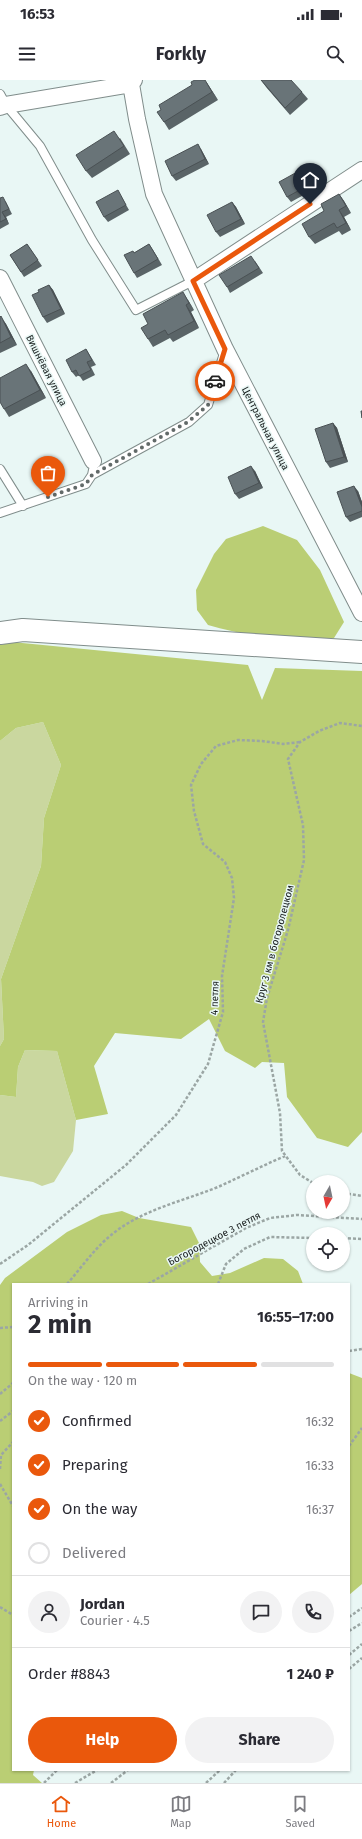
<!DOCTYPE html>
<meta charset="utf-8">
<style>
body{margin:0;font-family:"Fira Sans",sans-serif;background:#f2f2f3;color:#2b2b33;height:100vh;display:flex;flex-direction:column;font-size:15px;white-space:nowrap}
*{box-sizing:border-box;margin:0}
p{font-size:13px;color:#7c7c81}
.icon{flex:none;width:22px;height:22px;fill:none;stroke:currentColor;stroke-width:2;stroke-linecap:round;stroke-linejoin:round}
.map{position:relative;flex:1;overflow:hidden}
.details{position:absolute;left:12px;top:1203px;width:338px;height:488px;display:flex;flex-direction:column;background:#fff;border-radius:0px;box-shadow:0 1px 3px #0004}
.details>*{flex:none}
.needle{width:26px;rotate:189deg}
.tools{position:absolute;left:306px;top:1095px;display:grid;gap:8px}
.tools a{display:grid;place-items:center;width:44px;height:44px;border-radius:50%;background:#fff;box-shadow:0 1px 3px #0004;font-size:20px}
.pin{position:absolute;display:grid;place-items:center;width:34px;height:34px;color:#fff;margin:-41px -17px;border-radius:50% 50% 50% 0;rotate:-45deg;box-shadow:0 0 4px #0007}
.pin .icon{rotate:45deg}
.courier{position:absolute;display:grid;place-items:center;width:40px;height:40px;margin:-20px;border:3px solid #ea580c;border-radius:50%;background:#fff;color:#222;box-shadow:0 1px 5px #0007}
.headline em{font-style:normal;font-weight:700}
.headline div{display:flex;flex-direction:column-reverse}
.headline{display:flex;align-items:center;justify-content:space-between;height:68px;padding:0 16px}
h1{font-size:26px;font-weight:700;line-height:30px}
.bar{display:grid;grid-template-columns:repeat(4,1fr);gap:6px 4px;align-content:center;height:48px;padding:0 16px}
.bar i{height:5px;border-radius:3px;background:#e1e1e2}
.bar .current{background:#ea580c}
.bar p{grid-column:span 4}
.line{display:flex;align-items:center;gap:10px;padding:0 16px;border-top:1px solid #e1e1e2}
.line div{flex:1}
.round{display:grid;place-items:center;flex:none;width:42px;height:42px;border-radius:21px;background:#f2f2f3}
ol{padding:0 16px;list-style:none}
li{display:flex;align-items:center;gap:12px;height:44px}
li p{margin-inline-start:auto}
li .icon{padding:4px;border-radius:50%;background:#ea580c;color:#fff;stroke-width:4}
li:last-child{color:#7c7c81}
li i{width:22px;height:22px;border:2px solid #e1e1e2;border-radius:50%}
.primary-button{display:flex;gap:8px;margin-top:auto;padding:8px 16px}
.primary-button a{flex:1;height:46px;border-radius:24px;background:#ea580c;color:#fff;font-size:16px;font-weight:700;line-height:46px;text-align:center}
.primary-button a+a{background:#f2f2f3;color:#2b2b33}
.status{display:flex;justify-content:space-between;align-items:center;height:28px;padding:0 20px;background:#fff;direction:ltr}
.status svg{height:11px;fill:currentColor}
header{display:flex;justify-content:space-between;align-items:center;height:52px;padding:0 16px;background:#fff;font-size:18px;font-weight:700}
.dock{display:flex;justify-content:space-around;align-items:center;height:56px;border-top:1px solid #e1e1e2;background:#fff;font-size:11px;color:#7c7c81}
.dock a{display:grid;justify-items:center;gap:2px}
.dock .current{color:#ea580c}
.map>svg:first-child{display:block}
.green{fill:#cad79f}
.forest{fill:#bace74}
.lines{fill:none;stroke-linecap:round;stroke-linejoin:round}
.lane-casing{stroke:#808d8b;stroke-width:10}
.street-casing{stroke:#808d8b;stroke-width:18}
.secondary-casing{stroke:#808d8b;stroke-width:24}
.path{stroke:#9ba6a4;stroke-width:2.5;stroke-dasharray:3 2;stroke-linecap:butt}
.lane{stroke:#fff;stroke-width:8}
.street{stroke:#fff;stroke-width:16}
.secondary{stroke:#fff;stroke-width:22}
.wall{fill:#5a6467}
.shaded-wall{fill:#4a5154}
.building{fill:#697478;stroke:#4a5154}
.done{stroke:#626a69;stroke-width:4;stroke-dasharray:0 7.2}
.route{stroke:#ea580c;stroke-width:5}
.labels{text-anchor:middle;stroke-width:3;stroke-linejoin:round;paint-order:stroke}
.street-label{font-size:10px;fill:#191e1e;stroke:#e9f7f5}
</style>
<div class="status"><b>16:53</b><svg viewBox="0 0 49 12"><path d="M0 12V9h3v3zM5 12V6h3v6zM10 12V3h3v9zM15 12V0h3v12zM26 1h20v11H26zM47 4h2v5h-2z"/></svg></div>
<header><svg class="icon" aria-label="menu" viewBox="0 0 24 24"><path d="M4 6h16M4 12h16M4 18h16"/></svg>Forkly<svg class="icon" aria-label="search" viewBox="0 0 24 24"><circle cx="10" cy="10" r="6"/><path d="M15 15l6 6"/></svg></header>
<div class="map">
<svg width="362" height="1703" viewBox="0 0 362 1703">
<rect width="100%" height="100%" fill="#e9f7f5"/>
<path class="green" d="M43,642L61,685L44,738L41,786L1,899L4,959L0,966V661L16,648Z
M25,970L57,971L76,1040L73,1071L54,1102L42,1106L33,1102L0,1096V1015L16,1017L18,987Z"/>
<path class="forest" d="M263,446L297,460L320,490L344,542L334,558C292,565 248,556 208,545L197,530L196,510L214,474L226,459Z
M12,562L248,585L262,620L275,588L362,591V1052L348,1067L317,1058L287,1017L284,983L262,982L255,988L225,971L209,939L181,959L115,953L94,986L108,1034L76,1040L57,971L25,970L18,987L16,1017L0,1015V966L4,959L1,899L41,786L44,738L61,685L43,642L16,648L0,661V565Z
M122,1131L139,1138L191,1147L199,1163L200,1182L212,1196L230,1193L264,1178L283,1179L298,1191L303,1204H13V1690H34L33,1695L42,1703H0V1205L5,1198L67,1152L101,1135Z
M349,1293L362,1298V1504L349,1515Z"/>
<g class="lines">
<g class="lane-casing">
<path id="lane" d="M0,14L6,25L40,66L92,160L136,230L193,201
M0,389L23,426
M92,395L189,342L208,325L225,270
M0,433L86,404L92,395L93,390"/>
</g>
<g class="street-casing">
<path id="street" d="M129,0L131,4L137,39L154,114L225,269L362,533
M0,27L6,25L131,4L134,0
M0,198L93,381
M193,201L362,90"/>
</g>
<g class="secondary-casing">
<path id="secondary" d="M0,553L23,550L362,572"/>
</g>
<path class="path" d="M313,1103L300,1095L282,1071L280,1033L263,942L267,918L288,850L304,780L303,745L288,679L300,662L319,651L340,643L362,646
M343,1113L362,1116
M343,1158L362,1159
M0,1184L28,1165L126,1085L176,1035L208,984L223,932L222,896L234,818L232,798L225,782L203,764L194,731L191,705L201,684L216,666L238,660L262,661L283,664L300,662
M67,1204C82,1187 96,1166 115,1152C145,1129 183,1121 218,1107C240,1097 262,1086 285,1076
M148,1204L246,1148L270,1138L297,1135L362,1139
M218,1204L226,1184L244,1169L270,1157L313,1158
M0,1248L13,1247
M349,1271L362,1269
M0,1314L13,1303
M0,1341L13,1331
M349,1366L362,1348
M0,1389L1,1375L13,1362
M0,1404L13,1426
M0,1527L13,1535
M349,1537L362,1528
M349,1551L362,1543
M349,1575L362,1564
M349,1589L362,1578
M44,1703L57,1690
M75,1703L97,1690
M111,1703L128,1690
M206,1703L220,1690
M224,1703L236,1690"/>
<use href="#lane" class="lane"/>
<use href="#street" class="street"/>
<use href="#secondary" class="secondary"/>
</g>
<path class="wall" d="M261,0L302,12L308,19L290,35L266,7Z
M207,3L218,20L169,50L164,42L161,30L192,5Z
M120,58L130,74L92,98L86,91Z
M201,69L209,84L176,101L172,96Z
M308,86L320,106L291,122L287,117Z
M339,114L344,121L351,133L344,137L351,150L342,155L339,151L315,164L309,157L324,131Z
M121,116L129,130L108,142L104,137Z
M0,118L6,122L12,134L6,137L9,144L0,149Z
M232,122L236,127L245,144L220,157L216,152Z
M27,164L42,186L24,197L10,175Z
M149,164L162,185L137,198L134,193V173Z
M255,181L263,193L230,213L227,207Z
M49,205L53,210L65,234L47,243L43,237L39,212Z
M188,220L194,230L191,232L199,248L173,262L170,258L153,267L148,259Z
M0,237L6,244L17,265L0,273Z
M86,269L96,285L91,287L95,295L83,301L79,295L76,297L72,292Z
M31,291L46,318L9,337L4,329Z
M333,343L337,348L348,382L330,388L326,382Z
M255,391L263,408L239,419L235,414Z
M358,411L362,422V437L350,442L346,437Z"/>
<path class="shaded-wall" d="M205,0L207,3L218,20L212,12Z
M198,64L201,69L209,84L205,79Z
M308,86L320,106L316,101Z
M339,114L344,121L351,133L346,126Z
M232,122L236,127L245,144L241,139Z
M339,130L344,137L351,150L346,143Z
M2,132L6,137L9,144L6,139Z
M149,164L153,170L162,185L158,179Z
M49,205L53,210L65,234L61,229Z
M183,212L188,220L194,230L189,223Z
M186,225L191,232L199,248L194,241Z
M1,236L6,244L17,265L11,257Z
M26,284L31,291L46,318L40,310Z
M333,343L337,348L348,382L344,377Z
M251,386L255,391L263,408L259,403Z
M354,406L358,411L362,422V427Z"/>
<path class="building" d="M195,0H205L212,12L164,42L157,32L161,30L159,25L192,5L191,2Z
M261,0H291L302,12L285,28Z
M114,51L124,66L86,91L76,75Z
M198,64L205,79L172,96L165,81Z
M308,86L316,101L287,117L279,102Z
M118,110L126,125L104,137L96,122Z
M339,114L346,126L339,130L346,143L337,148L334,143L309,157L302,144L324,131L321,124Z
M3,117L9,129L2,132L6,139L0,142V118Z
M232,122L241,139L216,152L207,135Z
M27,164L38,180L21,192L10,175Z
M149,164L158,179L134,193L124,175L133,171L134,173Z
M251,176L259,188L227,207L219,195Z
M49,205L61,229L43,237L32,215L39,212L38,210Z
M183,212L189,223L186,225L194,241L168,255L165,250L148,259L141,248L148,244L143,234Z
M1,236L11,257L0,263V237Z
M86,269L92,280L87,282L91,290L79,296L76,290L72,292L66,280Z
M26,284L40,310L4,329L0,322V298Z
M361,331H362V338Z
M333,343L344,377L326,382L315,349Z
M251,386L259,403L235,414L228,397Z
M354,406L362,427V431L346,437L337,412Z"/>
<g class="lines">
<path class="done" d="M48,417L86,404L92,395L188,342L208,325L215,301"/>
<path class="route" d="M215,301L225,269L193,201L310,124"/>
</g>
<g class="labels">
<g class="street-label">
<text transform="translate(47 290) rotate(63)" y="4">Вишнёвая улица</text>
<text transform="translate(266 348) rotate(63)" y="4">Центральная улица</text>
<text transform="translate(274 864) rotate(-75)" y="4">Круг 3 км в богоролецком</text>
<text transform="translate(214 918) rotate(-88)" y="4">4 петля</text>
<text transform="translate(214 1158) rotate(-28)" y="4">Богородецкое 3 петля</text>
</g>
</g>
</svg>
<div class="tools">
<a><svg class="needle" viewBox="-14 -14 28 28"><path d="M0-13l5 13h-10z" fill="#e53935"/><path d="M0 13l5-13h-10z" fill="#7c7c81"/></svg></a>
<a><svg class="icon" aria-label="locate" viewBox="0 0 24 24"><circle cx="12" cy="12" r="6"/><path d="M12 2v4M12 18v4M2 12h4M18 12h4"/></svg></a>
</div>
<div class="pin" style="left:48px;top:417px;background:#ea580c"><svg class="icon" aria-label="bag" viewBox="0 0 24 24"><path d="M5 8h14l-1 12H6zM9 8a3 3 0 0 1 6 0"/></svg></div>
<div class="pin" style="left:310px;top:124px;background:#1f2937"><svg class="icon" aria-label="home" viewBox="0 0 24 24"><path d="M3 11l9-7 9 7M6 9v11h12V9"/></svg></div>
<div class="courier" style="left:215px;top:301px"><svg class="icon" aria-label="car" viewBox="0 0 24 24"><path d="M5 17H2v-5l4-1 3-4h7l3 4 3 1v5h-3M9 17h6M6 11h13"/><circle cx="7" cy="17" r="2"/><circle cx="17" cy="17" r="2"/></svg></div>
<section class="details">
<div class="headline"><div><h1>2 min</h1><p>Arriving in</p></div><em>16:55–17:00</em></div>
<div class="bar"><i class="current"></i><i class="current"></i><i class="current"></i><i></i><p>On the way · 120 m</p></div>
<ol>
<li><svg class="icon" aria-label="check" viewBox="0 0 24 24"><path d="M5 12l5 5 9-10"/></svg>Confirmed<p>16:32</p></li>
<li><svg class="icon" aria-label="check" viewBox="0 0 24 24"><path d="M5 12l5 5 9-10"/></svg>Preparing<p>16:33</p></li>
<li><svg class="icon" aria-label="check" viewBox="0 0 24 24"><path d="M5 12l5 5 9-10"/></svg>On the way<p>16:37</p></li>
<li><i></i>Delivered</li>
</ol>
<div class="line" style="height:72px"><a class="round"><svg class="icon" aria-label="person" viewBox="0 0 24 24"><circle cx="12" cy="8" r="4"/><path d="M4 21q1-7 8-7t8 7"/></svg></a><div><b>Jordan</b><p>Courier · 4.5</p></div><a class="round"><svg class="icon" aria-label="chat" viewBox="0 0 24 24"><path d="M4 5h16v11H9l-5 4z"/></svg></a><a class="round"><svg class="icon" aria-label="phone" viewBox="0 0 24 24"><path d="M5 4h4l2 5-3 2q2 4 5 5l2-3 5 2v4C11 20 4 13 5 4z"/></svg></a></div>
<div class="line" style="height:52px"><div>Order #8843</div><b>1 240 ₽</b></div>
<div class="primary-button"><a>Help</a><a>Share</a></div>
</section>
</div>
<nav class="dock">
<a class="current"><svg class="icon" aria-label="home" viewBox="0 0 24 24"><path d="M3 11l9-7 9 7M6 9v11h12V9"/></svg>Home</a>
<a><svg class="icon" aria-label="map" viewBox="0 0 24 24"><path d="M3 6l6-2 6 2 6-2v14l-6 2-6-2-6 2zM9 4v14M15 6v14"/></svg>Map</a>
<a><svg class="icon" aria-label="saved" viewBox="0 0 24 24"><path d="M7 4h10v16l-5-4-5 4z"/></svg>Saved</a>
</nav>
